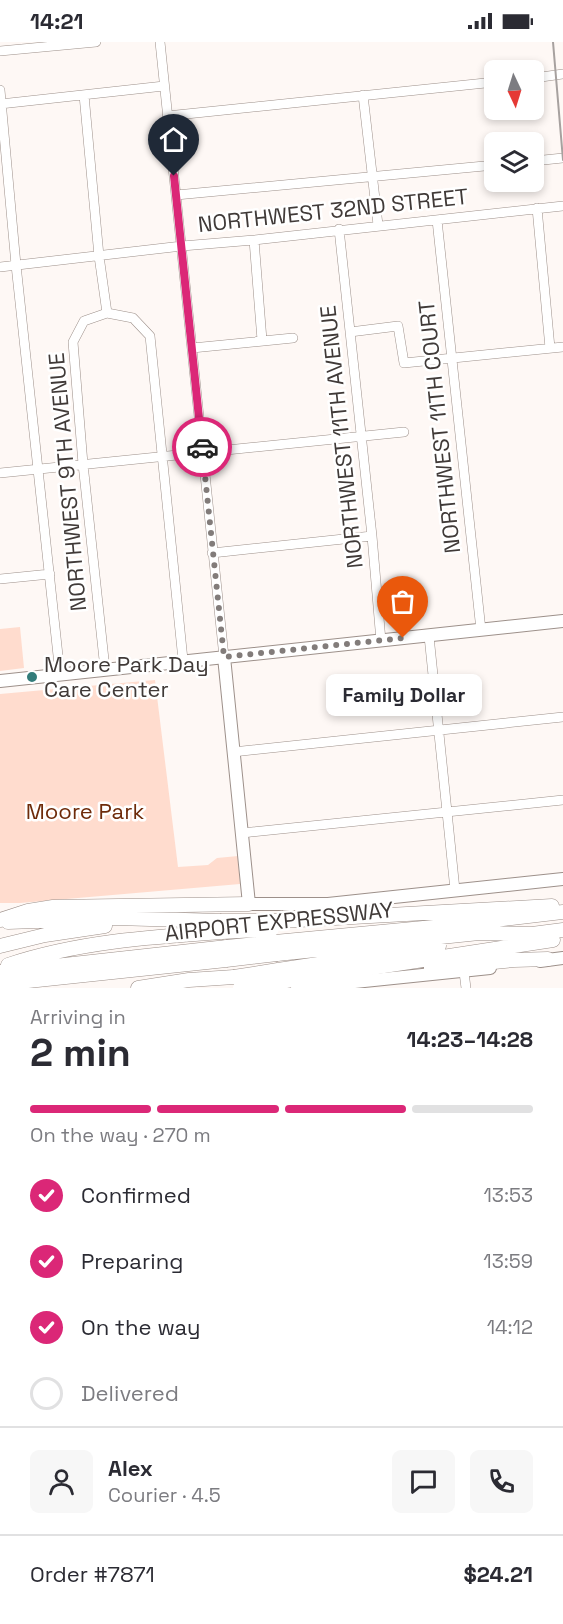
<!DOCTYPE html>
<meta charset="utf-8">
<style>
body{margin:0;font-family:"Space Grotesk",sans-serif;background:#f7f7f7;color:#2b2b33;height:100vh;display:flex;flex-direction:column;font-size:22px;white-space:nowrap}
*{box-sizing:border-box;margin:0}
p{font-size:20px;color:#7c7c81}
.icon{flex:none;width:33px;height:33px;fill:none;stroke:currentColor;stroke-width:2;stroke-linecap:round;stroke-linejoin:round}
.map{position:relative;height:946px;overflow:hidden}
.sheet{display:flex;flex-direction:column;background:#fff;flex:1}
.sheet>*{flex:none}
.needle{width:39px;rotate:176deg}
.tools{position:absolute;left:484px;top:18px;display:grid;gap:12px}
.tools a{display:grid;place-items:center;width:60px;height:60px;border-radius:9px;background:#fff;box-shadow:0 3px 9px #0003;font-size:30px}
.pin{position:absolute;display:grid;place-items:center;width:51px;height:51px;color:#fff;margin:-62px -26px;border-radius:50% 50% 50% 0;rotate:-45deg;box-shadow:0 0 6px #0007}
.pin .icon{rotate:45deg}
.courier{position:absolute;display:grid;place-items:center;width:60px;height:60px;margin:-30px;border:4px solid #db2777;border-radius:50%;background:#fff;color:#222;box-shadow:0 2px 8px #0007}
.bubble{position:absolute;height:42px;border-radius:9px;background:#fff;box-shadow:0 3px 9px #0003;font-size:20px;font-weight:700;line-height:42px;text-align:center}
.head em{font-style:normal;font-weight:700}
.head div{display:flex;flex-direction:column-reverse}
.head{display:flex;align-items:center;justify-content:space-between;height:102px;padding:0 30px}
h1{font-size:39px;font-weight:700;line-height:45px}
.bar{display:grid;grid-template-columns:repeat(4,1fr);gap:9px 6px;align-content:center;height:72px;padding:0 30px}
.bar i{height:8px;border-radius:4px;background:#e1e1e2}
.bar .active{background:#db2777}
.bar p{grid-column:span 4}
.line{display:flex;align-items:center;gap:15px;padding:0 30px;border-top:2px solid #e1e1e2}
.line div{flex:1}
.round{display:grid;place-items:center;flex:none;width:63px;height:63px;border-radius:9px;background:#f7f7f7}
ol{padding:0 30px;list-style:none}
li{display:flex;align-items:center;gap:18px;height:66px}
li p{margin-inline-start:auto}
li .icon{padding:6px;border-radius:50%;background:#db2777;color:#fff;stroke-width:4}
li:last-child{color:#7c7c81}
li i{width:33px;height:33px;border:3px solid #e1e1e2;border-radius:50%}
.status{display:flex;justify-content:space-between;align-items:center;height:42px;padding:0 30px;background:#fff;direction:ltr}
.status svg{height:16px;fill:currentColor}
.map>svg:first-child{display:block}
.green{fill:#ffdcce}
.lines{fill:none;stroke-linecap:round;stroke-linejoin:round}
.minor-casing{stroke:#9d908a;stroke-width:10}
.major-casing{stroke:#9d908a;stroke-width:14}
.highway-casing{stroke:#9d908a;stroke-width:15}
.minor{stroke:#fff;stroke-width:9}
.major{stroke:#fff;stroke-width:12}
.highway{stroke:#fff;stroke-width:14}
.rail{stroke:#a7a19f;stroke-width:2}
.highway-bridge-casing{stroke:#9d908a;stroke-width:15;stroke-linecap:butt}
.highway-bridge{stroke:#fff;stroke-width:14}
.done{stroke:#827c7a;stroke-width:6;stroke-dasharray:0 10.8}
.route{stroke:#db2777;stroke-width:8}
.poi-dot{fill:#337c7a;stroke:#fff;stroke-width:2}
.labels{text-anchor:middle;stroke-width:5;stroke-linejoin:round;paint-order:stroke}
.street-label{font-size:22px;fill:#403a38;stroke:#fff}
.poi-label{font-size:22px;fill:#403a38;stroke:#fff;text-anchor:start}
.park-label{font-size:22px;fill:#6e2b0a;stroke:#fff}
</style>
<div class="status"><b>14:21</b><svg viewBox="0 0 49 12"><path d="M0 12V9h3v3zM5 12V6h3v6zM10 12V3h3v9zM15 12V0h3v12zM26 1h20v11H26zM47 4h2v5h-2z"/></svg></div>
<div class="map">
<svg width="563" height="946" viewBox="0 0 563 946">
<rect width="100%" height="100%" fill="#fef8f5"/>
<path class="green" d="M20,585L24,626L0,629V587Z
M155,638L178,825L208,823L217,816L238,814L240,842L20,861H0V652Z"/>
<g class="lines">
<g class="minor-casing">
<path id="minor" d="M160,0L224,615
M0,9L96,0
M534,36L563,32
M0,48L16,223L60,632
M84,53L99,214L107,271
M363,53L378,183
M0,62L164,44
M167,74L495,40
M534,119L563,116
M176,153L495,123
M537,166L550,306
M437,178L481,588
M339,187L372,494L381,599
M254,198L262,298
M0,225L182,204L254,198L563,164
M107,271L133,276L150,294L183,618
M350,290L398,284L404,321L563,305
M192,306L293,296
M0,431L404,390
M212,511L372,494
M0,537L50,532
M429,594L455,848
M105,627L83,422L73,300L84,279L107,271
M233,710L563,675
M242,791L563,758
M464,930L466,946"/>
</g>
<g class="major-casing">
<path id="major" d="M224,615L249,862H328L563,837
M0,639L563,579
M540,919L563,916
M297,946L490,926"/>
</g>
<g class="highway-casing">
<path id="highway" d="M0,878L28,869L53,865L249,862
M281,879L552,864
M8,880L115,876L220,879
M275,900L434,885L563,870
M0,904L45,893L105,884
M277,912L479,891L532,892L563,888
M8,923C77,900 149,895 222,890
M431,926L514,918L548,917
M278,928L439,904
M0,930L227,905
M280,940L553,898
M0,942L226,918
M138,946L189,938L234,935"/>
</g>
<use href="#minor" class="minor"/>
<use href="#major" class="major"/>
<use href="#highway" class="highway"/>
<path class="rail" d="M553,0L563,118"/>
<g class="highway-bridge-casing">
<path id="highway-bridge" d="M220,879H281
M222,890L272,887
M227,905L275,900
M226,918L277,912
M234,935L278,928
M240,946L280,940"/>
</g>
<use href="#highway-bridge" class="highway-bridge"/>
</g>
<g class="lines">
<path class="done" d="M202,405L224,615L403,596"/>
<path class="route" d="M174,134L202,405"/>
</g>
<circle class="poi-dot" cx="32" cy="635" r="6"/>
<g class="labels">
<g class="street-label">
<text transform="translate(333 168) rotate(-6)" y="8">NORTHWEST 32ND STREET</text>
<text transform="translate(439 385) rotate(-96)" y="8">NORTHWEST 11TH COURT</text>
<text transform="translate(341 395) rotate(-96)" y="8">NORTHWEST 11TH AVENUE</text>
<text transform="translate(67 440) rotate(-95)" y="8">NORTHWEST 9TH AVENUE</text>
<text transform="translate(279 879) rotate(-6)" y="8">AIRPORT EXPRESSWAY</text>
</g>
<g class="poi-label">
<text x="44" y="630">Moore Park Day<tspan x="44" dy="25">Care Center</tspan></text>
</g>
<g class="park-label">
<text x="85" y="777">Moore Park</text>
</g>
</g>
</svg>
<div class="tools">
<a><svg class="needle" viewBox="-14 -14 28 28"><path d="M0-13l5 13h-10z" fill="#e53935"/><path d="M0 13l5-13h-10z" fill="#7c7c81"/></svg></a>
<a><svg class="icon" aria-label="layers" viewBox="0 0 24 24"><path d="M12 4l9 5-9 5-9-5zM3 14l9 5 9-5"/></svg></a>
</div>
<div class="pin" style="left:403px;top:596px;background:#ea580c"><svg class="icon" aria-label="bag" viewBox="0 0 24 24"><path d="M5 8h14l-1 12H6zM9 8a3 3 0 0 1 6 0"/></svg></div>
<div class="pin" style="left:174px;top:134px;background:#1f2937"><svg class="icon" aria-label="home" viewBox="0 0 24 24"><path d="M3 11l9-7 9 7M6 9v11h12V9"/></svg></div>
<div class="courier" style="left:202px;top:405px"><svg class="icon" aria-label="car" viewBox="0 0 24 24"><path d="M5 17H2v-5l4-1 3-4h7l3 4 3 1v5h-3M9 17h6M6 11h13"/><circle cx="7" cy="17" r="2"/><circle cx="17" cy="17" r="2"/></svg></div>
<div class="bubble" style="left:326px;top:632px;width:156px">Family Dollar</div>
</div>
<section class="sheet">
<div class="head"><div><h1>2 min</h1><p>Arriving in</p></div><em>14:23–14:28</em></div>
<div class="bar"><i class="active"></i><i class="active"></i><i class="active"></i><i></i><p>On the way · 270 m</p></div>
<ol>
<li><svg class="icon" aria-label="check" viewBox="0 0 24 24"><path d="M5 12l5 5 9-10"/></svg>Confirmed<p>13:53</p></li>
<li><svg class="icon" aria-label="check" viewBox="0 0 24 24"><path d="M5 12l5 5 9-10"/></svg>Preparing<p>13:59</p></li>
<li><svg class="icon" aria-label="check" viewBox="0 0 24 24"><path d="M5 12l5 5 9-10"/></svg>On the way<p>14:12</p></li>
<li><i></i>Delivered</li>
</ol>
<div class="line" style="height:108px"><a class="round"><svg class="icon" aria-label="person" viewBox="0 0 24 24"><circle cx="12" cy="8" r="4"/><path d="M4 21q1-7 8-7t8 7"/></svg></a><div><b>Alex</b><p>Courier · 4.5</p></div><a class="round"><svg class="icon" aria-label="chat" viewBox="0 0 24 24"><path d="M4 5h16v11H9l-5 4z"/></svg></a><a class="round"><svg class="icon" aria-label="phone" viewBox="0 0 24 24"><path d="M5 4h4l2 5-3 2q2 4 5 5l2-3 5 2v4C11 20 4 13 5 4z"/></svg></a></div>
<div class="line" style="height:78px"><div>Order #7871</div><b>$24.21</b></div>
</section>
